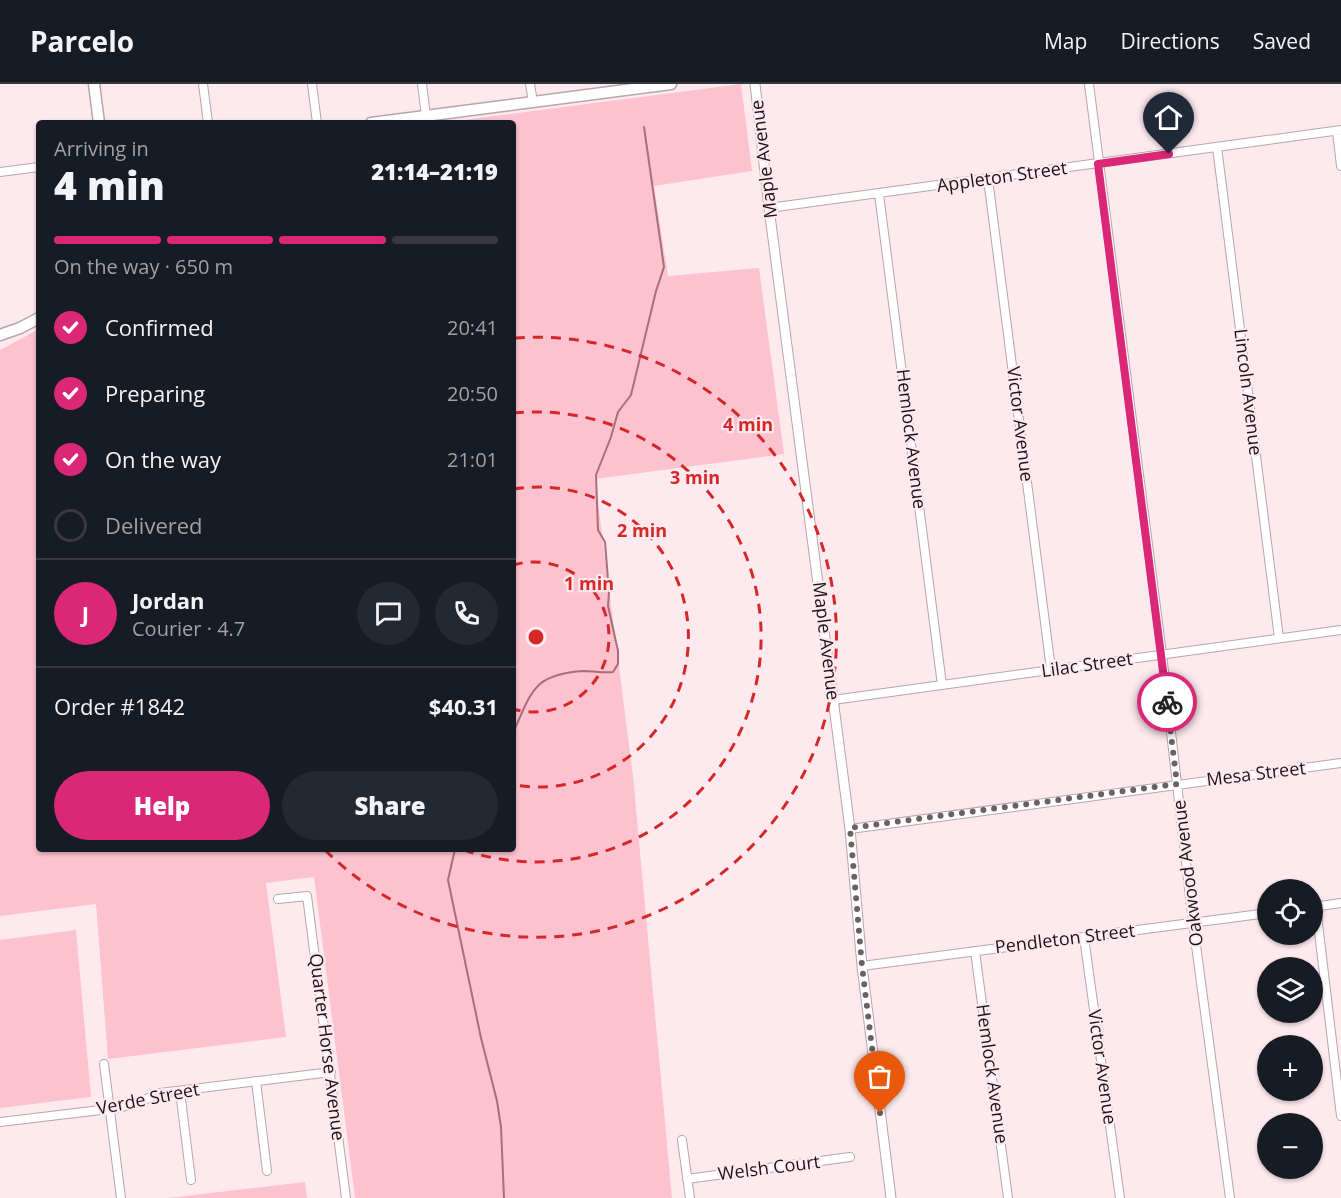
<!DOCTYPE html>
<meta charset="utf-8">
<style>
body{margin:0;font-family:"Open Sans",sans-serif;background:#242831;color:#f1f3f6;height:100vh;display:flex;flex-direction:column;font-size:22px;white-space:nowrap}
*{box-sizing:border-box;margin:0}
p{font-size:20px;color:#9ea1a6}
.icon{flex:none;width:33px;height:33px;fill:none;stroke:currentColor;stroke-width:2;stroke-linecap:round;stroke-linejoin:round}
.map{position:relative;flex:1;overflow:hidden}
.panel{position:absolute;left:36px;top:36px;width:480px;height:732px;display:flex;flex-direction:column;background:#171b24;border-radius:6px;box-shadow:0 2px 4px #0004}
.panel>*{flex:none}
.controls{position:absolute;left:1257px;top:795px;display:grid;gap:12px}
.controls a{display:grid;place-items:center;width:66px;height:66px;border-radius:50%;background:#171b24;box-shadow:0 2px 4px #0004;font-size:30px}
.pin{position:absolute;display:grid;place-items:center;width:51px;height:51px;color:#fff;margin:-62px -26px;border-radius:50% 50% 50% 0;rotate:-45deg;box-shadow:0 0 6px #0007}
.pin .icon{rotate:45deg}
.courier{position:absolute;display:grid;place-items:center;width:60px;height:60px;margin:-30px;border:4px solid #db2777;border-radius:50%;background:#fff;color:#222;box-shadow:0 2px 8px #0007}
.summary em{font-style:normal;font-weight:800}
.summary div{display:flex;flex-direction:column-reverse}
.summary{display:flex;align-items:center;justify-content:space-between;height:102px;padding:0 18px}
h1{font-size:39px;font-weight:800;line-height:45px}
.bar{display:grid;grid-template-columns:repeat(4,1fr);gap:9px 6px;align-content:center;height:72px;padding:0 18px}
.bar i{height:8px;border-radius:4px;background:#363941}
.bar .selected{background:#db2777}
.bar p{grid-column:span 4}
.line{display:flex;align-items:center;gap:15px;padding:0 18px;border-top:2px solid #363941}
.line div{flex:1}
.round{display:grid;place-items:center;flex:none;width:63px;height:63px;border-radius:32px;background:#242831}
ol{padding:0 18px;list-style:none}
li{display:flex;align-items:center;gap:18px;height:66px}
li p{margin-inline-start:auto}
li .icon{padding:6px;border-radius:50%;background:#db2777;color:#fff;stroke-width:4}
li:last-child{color:#9ea1a6}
li i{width:33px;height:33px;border:3px solid #363941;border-radius:50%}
.action{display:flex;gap:12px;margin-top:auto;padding:12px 18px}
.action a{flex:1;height:69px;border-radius:36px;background:#db2777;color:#fff;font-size:24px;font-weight:800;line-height:69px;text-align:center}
.action a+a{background:#242831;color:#f1f3f6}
header{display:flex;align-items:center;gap:36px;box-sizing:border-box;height:84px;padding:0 30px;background:#171b24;border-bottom:2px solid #363941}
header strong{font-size:28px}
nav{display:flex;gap:33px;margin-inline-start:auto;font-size:21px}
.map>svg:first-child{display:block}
.green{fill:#fcc2cf}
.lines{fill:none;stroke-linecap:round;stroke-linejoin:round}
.stream{stroke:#a86e7c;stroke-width:2}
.minor-casing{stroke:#b8a5a9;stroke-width:10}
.tertiary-casing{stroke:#b8a5a9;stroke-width:11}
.secondary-casing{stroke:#b8a5a9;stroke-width:13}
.minor{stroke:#fff;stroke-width:8}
.tertiary{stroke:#fff;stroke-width:9}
.secondary{stroke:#fff;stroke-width:10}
.done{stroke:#6b6062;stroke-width:6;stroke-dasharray:0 10.8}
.route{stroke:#db2777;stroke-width:8}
.ring{fill:none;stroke:#d62828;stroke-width:3;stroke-dasharray:10 8}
.labels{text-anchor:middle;stroke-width:4.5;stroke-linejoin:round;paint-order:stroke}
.street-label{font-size:18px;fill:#1c1517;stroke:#feeaee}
.centre{fill:#d62828;stroke:#feeaee;stroke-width:3}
.ring-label{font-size:18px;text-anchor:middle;font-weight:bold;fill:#d62828;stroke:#feeaee;stroke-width:4.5;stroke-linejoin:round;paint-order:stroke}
</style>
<header>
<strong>Parcelo</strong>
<nav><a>Map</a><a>Directions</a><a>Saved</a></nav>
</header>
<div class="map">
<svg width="1341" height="1114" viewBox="0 0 1341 1114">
<rect width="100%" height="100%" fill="#feeaee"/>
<path class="green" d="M741,0L752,87L654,102L668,192L759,184L784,370L595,395L633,692L672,1114H355L314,793L266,799L286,953L108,975L96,820L0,832V266L39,245V765H513V39H441Z
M76,846L91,1013L0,1024V856Z
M305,1098L307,1114H168Z"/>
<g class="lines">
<path class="stream" d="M513,649C532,607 533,590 584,587C594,587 603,589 613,588L618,580V567L608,522L609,508L605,458L598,446L596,391L611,353L618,328L631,311L656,207L664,183L644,43
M455,765L448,796L481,954L497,1017L501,1043L504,1114"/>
<g class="minor-casing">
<path id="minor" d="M203,0L208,39
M312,0L317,39
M422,0L426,32
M530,0L533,18
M1089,0L1162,570L1193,839L1230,1114
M1337,47L1341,82
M1217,63L1279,554
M0,88L39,83
M988,95L1051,585
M879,110L942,601
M769,124L1341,46
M833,616L1341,546
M850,745L1341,679
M278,815L307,812L346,1114
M1313,823L1341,819
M1316,823L1341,1032
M1084,853L1120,1114
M975,867L1008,1114
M862,882L1268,829
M104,980L121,1114
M256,997L267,1087
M180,1007L191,1096
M0,1038L109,1025L132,1021L160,1009L331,988
M682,1056L690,1114
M687,1095L850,1073"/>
</g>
<g class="tertiary-casing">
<path id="tertiary" d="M755,0L769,124L850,745L862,882L891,1114"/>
</g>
<g class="secondary-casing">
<path id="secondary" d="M94,0L99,39
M371,39L671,0
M0,251L20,244L39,234"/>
</g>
<use href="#minor" class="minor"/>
<use href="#tertiary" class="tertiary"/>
<use href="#secondary" class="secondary"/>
</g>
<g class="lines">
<path class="done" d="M880,1029L862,882L850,744L1177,700L1167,618"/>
<path class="route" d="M1167,618L1098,80L1169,70"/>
</g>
<g class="ring">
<path d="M513 481A75 75 0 1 1 513 625"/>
<path d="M514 405A150 150 0 1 1 514 701"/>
<path d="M514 329A225 225 0 1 1 461 765"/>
<path d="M515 254A300 300 0 1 1 324 765"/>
</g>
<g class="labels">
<g class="street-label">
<text transform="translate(764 75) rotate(-97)" y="6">Maple Avenue</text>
<text transform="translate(1002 93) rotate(-8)" y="6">Appleton Street</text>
<text transform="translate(1248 308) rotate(83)" y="6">Lincoln Avenue</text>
<text transform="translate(1020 340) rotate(83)" y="6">Victor Avenue</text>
<text transform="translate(911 355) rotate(83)" y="6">Hemlock Avenue</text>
<text transform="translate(826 557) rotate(83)" y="6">Maple Avenue</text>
<text transform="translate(1087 581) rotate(-8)" y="6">Lilac Street</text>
<text transform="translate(1256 690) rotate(-7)" y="6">Mesa Street</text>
<text transform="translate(1188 789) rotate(-97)" y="6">Oakwood Avenue</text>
<text transform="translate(1065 855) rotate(-7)" y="6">Pendleton Street</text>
<text transform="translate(327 963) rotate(83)" y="6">Quarter Horse Avenue</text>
<text transform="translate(1102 983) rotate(82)" y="6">Victor Avenue</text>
<text transform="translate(992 990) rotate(82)" y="6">Hemlock Avenue</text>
<text transform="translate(148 1015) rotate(-11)" y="6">Verde Street</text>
<text transform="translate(769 1084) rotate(-7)" y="6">Welsh Court</text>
</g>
</g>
<circle cx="536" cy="553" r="9" class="centre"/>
<g class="ring-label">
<text x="748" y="347">4 min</text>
<text x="695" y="400">3 min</text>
<text x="642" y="453">2 min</text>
<text x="589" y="506">1 min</text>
</g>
</svg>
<div class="controls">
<a><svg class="icon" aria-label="locate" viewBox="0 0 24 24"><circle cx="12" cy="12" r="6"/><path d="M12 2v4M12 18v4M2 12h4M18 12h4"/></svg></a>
<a><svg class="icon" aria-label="layers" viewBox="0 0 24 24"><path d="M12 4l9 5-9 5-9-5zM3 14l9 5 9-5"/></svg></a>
<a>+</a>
<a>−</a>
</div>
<div class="pin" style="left:880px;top:1029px;background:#ea580c"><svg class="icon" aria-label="bag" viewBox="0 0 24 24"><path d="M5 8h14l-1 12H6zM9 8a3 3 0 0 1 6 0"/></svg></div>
<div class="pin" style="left:1169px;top:70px;background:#1f2937"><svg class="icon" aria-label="home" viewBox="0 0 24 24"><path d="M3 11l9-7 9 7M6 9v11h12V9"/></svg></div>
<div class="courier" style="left:1167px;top:618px"><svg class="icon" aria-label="bike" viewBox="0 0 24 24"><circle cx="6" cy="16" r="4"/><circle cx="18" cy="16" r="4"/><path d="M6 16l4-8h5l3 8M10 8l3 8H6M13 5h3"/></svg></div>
<section class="panel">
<div class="summary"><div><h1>4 min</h1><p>Arriving in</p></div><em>21:14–21:19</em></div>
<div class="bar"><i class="selected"></i><i class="selected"></i><i class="selected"></i><i></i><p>On the way · 650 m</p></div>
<ol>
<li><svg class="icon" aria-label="check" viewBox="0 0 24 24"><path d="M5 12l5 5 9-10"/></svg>Confirmed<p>20:41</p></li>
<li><svg class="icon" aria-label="check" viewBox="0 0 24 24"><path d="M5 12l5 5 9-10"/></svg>Preparing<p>20:50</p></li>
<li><svg class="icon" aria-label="check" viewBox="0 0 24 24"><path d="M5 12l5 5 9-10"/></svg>On the way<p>21:01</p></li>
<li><i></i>Delivered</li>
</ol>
<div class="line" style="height:108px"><b class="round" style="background:#db2777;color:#fff">J</b><div><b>Jordan</b><p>Courier · 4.7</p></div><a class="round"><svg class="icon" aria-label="chat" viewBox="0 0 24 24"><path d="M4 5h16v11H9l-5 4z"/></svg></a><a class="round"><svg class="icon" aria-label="phone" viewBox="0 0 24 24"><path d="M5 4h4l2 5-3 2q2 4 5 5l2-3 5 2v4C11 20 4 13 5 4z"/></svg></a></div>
<div class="line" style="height:78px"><div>Order #1842</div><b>$40.31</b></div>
<div class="action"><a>Help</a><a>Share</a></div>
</section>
</div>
